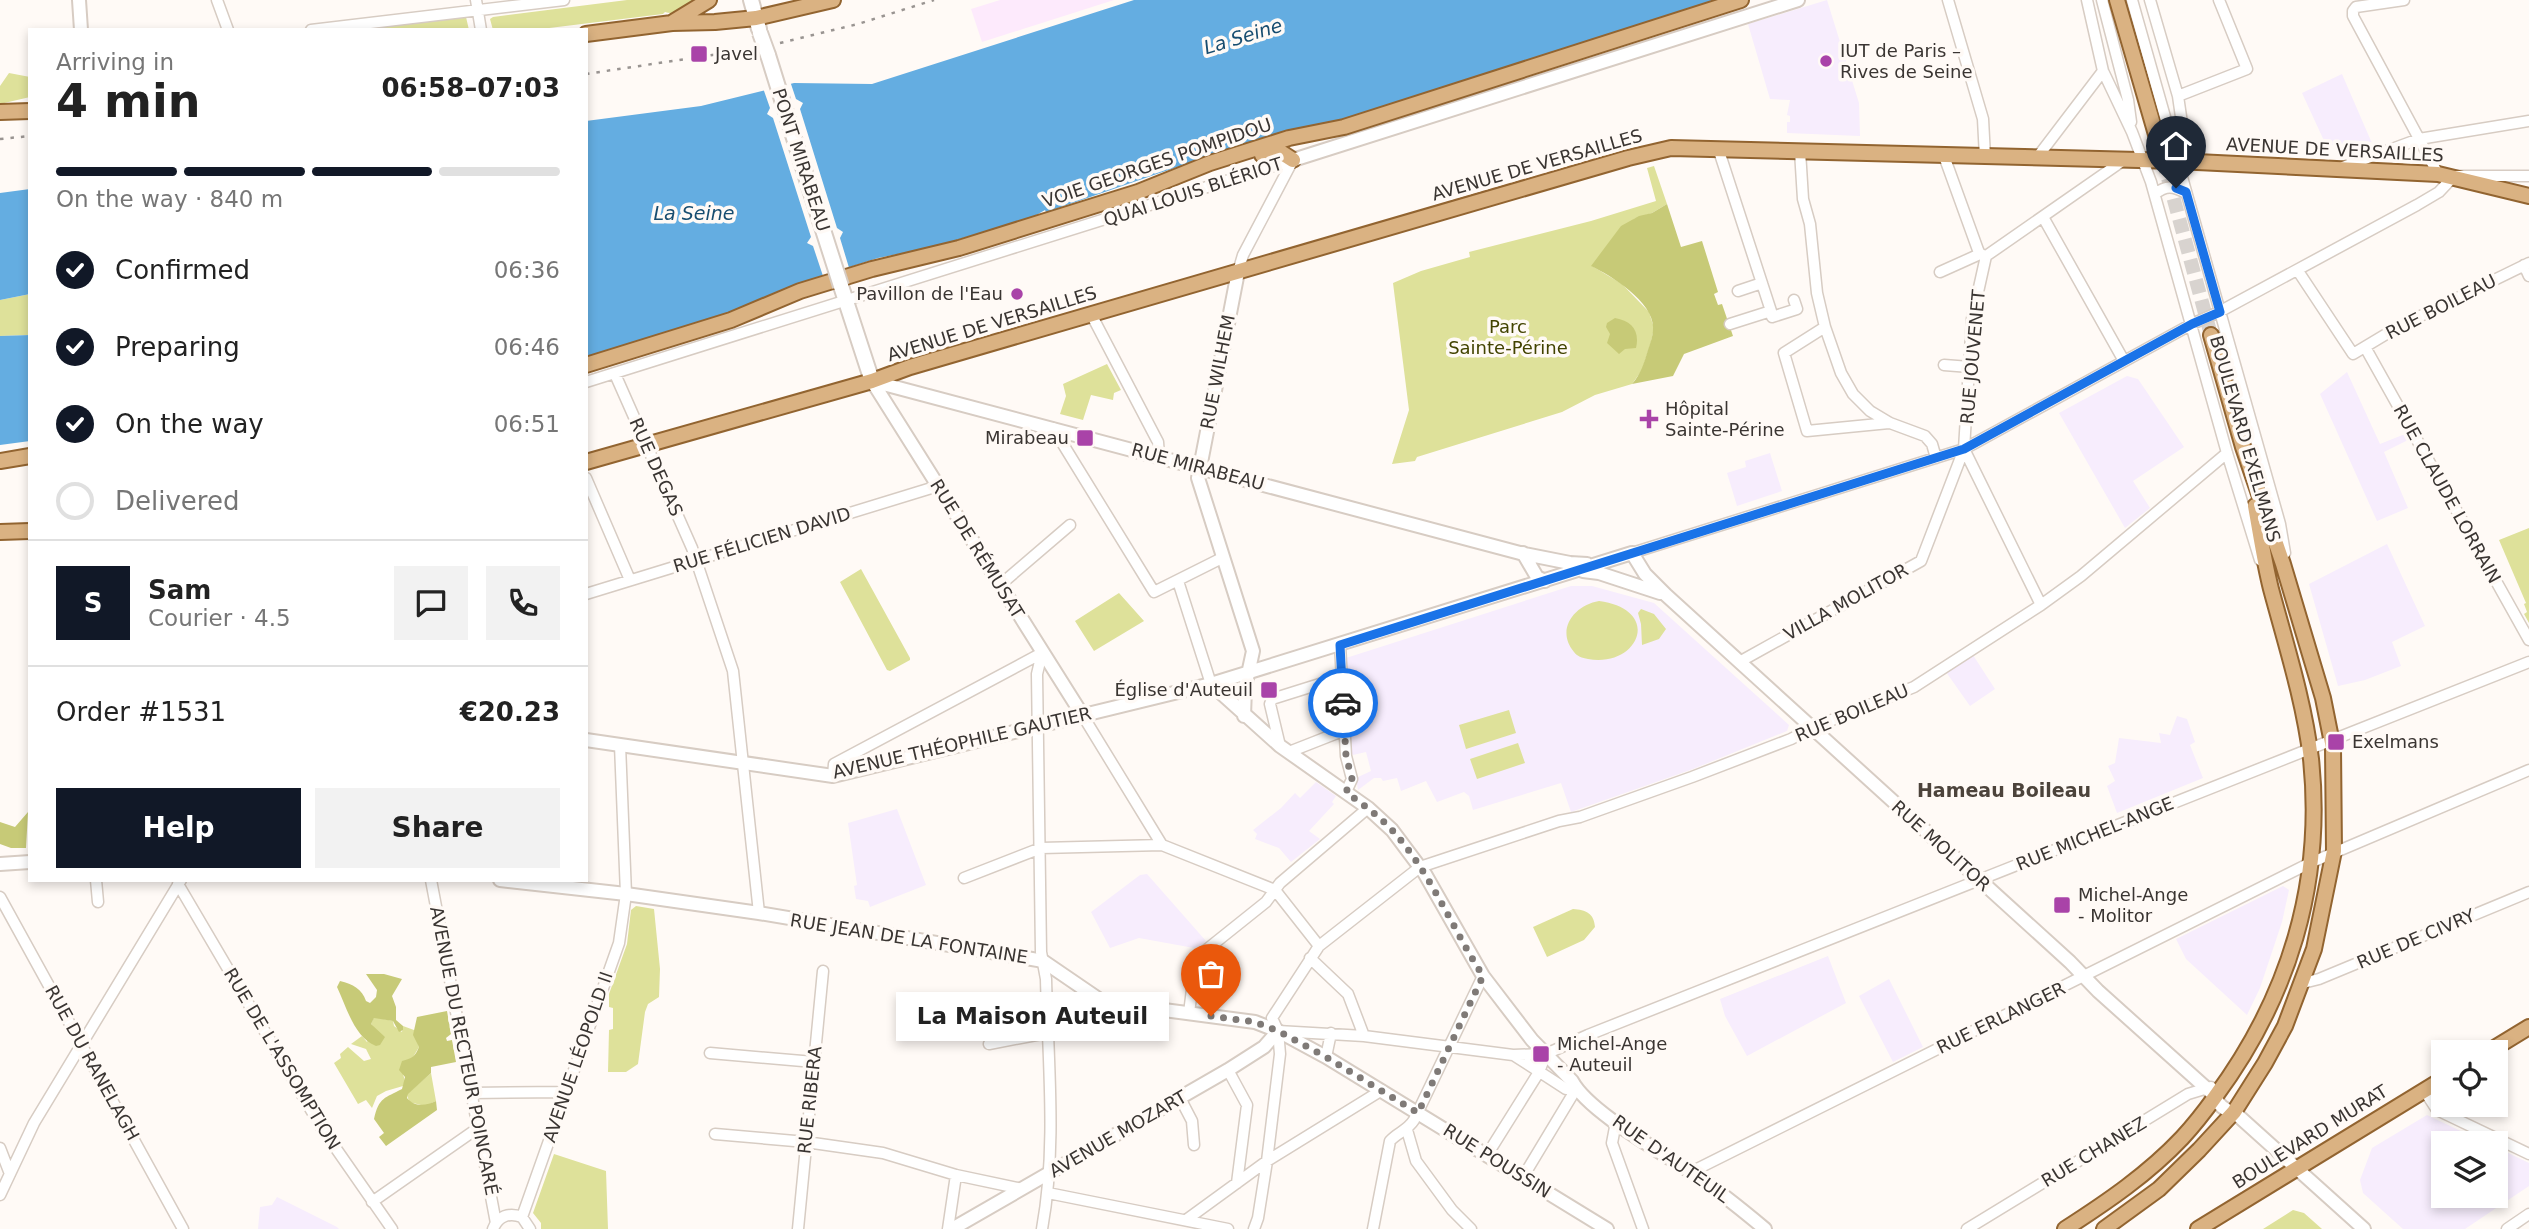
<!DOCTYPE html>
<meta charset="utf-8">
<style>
body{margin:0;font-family:"DejaVu Sans",sans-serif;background:#f2f2f2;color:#222;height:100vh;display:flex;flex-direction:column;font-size:26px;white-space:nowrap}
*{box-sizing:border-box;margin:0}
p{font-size:23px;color:#767676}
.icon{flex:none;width:38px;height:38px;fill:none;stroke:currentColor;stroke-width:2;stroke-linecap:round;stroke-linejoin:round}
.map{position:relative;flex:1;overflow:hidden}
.side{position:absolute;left:28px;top:28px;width:560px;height:854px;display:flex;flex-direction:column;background:#fff;border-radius:0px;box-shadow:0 4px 10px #0003}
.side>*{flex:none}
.fabs{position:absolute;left:2431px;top:1040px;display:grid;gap:14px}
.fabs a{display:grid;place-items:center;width:77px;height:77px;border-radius:0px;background:#fff;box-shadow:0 4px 10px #0003;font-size:35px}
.pin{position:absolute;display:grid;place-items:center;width:60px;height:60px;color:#fff;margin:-72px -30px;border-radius:50% 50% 50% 0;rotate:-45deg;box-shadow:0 0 7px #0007}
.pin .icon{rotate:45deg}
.courier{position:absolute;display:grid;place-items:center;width:70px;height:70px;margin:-35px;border:5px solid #1a73e8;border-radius:50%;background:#fff;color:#222;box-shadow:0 2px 9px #0007}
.bubble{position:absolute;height:49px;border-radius:0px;background:#fff;box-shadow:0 4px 10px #0003;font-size:23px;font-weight:700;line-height:49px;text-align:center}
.head em{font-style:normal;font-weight:700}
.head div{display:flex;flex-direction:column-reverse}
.head{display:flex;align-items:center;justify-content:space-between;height:119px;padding:0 28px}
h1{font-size:46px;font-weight:700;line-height:52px}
.bar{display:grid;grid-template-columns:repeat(4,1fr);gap:10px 7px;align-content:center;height:84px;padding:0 28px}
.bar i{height:9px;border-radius:5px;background:#e0e0e0}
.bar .selected{background:#111827}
.bar p{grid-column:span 4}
.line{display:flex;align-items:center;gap:18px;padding:0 28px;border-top:2px solid #e0e0e0}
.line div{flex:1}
.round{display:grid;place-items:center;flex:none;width:74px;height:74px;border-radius:0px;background:#f2f2f2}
ol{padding:0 28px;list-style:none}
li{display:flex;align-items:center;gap:21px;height:77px}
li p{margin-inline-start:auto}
li .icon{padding:7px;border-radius:50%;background:#111827;color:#fff;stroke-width:4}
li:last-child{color:#767676}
li i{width:38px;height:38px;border:4px solid #e0e0e0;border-radius:50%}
.action{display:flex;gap:14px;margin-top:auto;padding:14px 28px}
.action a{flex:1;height:80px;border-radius:0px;background:#111827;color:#fff;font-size:28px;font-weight:700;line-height:80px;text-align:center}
.action a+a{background:#f2f2f2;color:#222}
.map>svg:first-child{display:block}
.industrial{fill:#fdeafc}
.education{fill:#f7edfd}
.green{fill:#dee19a}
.forest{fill:#c7ca77}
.water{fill:#64ade1}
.pier{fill:#fffaf6}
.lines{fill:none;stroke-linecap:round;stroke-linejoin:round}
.primary-tunnel{stroke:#d8d3cf;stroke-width:14;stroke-dasharray:14 7;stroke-linecap:butt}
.minor-casing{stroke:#d7ccc3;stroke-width:13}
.tertiary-casing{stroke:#d7ccc3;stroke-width:16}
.secondary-casing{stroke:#d7ccc3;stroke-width:18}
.primary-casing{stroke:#926430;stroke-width:18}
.minor{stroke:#fff;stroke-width:10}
.tertiary{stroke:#fff;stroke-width:12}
.secondary{stroke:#fff;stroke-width:14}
.primary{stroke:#dab282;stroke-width:14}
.rail{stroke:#999491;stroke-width:2.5;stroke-dasharray:3.5 7;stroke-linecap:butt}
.secondary-bridge-casing{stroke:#d7ccc3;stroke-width:18;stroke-linecap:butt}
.secondary-bridge{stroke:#fff;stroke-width:14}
.done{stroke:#7f7a77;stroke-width:7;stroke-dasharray:0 12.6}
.route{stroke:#1a73e8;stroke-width:9}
.poi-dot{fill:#a943a8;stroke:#fffaf6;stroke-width:2.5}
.labels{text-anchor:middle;stroke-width:7;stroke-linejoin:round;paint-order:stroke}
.poi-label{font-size:18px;fill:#3a3532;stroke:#fffaf6;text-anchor:start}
.street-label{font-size:18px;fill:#3a3532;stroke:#fffaf6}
.park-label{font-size:18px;fill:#424300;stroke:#fffaf6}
.water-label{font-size:19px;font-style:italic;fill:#174d70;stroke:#fffaf6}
.neighbourhood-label{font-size:19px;font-weight:bold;fill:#4c433b;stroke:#fffaf6}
</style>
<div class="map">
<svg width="2529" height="1229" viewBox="0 0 2529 1229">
<rect width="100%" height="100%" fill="#fffaf6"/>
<path class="industrial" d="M1000,0H1114L982,42L971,9Z"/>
<path class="education" d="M1827,0L1859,103L1860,136L1787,133V122H1790V116L1787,115L1790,100L1770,99L1748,24Z
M2342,74L2371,141L2372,142L2354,145H2326L2302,93Z
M2347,372L2380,444L2405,434L2408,440L2384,452L2408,508L2377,521L2320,394Z
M2127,376L2138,379L2184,447L2133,481L2150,508L2125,528L2059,413Z
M1770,453L1782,491L1737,506L1727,473L1746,467L1745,461Z
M2387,544L2425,626L2392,642L2401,666L2365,680L2338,686L2309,584Z
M1571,586H1592L1654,603L1789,725L1787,731L1693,769L1571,812L1561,783L1473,810L1469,796L1464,792L1437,802L1426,781L1401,791L1397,778L1383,781L1381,778H1374L1358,790L1356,778L1371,771L1366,752L1353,755L1350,752L1346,658Z
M1973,655L1995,689L1970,706L1946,672Z
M2177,716L2187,719L2195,742L2190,745L2203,778L2117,813L2107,786L2115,781L2108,766L2115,763L2119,738L2161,743L2159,733L2170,735Z
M1316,782L1336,796L1332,802L1334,804L1309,831L1320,839L1291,862L1279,848L1255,839L1257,834L1253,830L1281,808L1295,793L1300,798Z
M897,809L926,885L870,907L868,901L856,899L854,886L857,885L848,823Z
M1147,874L1206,941L1200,946L1194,948L1139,938L1110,948L1091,912L1140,875Z
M2283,886L2289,890L2282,922L2260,988L2247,1015L2186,959L2176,939Z
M1828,956L1846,1003L1747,1056L1725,1016L1720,999Z
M1889,979L1923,1047L1893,1062L1859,996Z
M2427,1115L2486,1143H2443V1195H2496V1147L2529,1163V1186L2465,1229H2403L2363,1193L2360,1180L2372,1148Z
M277,1197L337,1227L339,1229H258L260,1207L272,1205Z"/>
<path class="green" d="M627,0H693C687,8 675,16 665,12L663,14L533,30H493L490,19L493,17Z
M466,17L469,30H361L368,29Z
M9,73L30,77V97L0,104V86Z
M1654,166L1667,204L1652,213L1634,219L1592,266L1622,284L1649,312L1654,328L1651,342L1642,370L1632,384L1595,395L1562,412L1417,457L1415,461L1392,464L1409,410L1393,283L1421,271L1470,257L1469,252L1591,221L1656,201L1647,168Z
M30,294V335L0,336V300Z
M1107,364L1121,390L1114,393L1113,400L1091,395L1083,420L1060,414L1066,396L1063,384Z
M2529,528V623L2524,614L2527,612L2524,604L2526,603L2499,540Z
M861,569L910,658V660L890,671L887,670L840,582Z
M1119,593L1144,621L1094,651L1075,621Z
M1599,601C1664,610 1638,668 1588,659C1582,658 1577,656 1574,652C1555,629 1575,605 1599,601Z
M1641,609L1654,614L1666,629L1659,639L1642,645L1641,624L1638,613Z
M1509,710L1516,733L1466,749L1459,725Z
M1518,743L1525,763L1477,779L1470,759Z
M636,906L654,909L660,969L659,997L648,1004L645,1012L638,1064L626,1072H608L609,1030L613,1029V1008L609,1007V994L627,944L631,910Z
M1573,909C1586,910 1594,913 1595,927L1584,940L1547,957L1533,927Z
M374,1017L393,1021L394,1026L402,1032L403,1026L414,1030L419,1047L403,1074L405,1081L403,1086L386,1091L377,1096L372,1108L366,1100L358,1104L334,1063L341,1058L340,1054L348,1047L364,1061L371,1059L366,1049L351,1044L362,1036L367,1042L374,1028L371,1024Z
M431,1073L436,1101L425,1106L409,1102L407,1094Z
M554,1154L606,1171L608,1229H541V1223L533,1213Z
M2293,1210L2304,1213L2322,1229H2263Z"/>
<path class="forest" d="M1667,204L1681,247L1702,241L1718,292L1714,294L1718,305L1722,304L1733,336L1684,354L1673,376L1632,384C1641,374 1644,363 1648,350C1650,344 1653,336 1653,329C1655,303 1612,276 1591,266L1621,226L1639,216L1652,213Z
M1615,318C1632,321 1640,331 1636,348L1625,349L1619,354L1607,343L1610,334L1606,327L1607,323Z
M28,812L26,848H11L0,844V822L15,827Z
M366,974H384L402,979L392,996L396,1007V1020L403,1026V1030L399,1032L393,1021L374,1018L371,1024L385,1037L380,1045L376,1046C354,1037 347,1008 337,987L340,981C353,984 362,989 366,1001L370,1003L376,997L377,990Z
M447,1011L451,1034L446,1038L447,1041L452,1040L456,1062L431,1067V1073L408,1094L407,1098C414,1107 426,1106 436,1101L437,1110L386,1146L379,1137L384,1133L374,1119C379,1097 385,1098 402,1089L405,1077L399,1070L402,1061C412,1058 415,1057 419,1047L413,1035L417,1017Z"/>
<path class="water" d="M1134,0H1721L1348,118C1244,140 1147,179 1046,212L1045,210L1033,217L933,247L878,258L809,280L748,306L586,357V121L701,106L794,83L872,84Z
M30,189V294L0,300V193Z
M30,335V441L0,445V336Z"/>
<path class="pier" d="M790,81L796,99L803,103L800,109L837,228L843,232L840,238L850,271L824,279L813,246L807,243L811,237L773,118L767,114L770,108L763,88Z"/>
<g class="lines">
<path class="primary-tunnel" d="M2157,138L2211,335"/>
<g class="minor-casing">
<path id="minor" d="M217,0L228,30
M476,0L481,30
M1948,0L1983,119L1985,157
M2087,0L2103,71L2132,132L2151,182L2227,453L2260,560
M2102,0L2128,100L2131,122
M2132,0L2280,524L2285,553
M2150,0L2178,96L2186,151L2177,161
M2404,0L2356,7L2353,11V16L2438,174
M311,30L564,0
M2178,96L2247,69L2219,0
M1718,148L1771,311
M1800,151L1803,199L1810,224L1817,293L1825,327L1841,373L1853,394L1870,411L1890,423L1925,436L1932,444L1936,458
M1944,156L1978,250L1980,254L1986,256
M2036,159L2103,71
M2343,167L2419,139L2529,121
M2155,194C2166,185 2173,186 2186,193
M2043,217L2124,361
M2524,265L2529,276
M2298,271L2353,354L2398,327L2529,263
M1238,272L1243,255L1293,160
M1940,272L1980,254
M1738,291L1762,283
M1091,314L1158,442L1159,456
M1730,324L1771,311L1772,317L1797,309L1794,300
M1825,327L1784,353L1807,431L1889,423
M2365,347L2529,640
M1944,365L1970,367
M615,374L692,548L733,671L759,913
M586,382L1293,160
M1053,428L1154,592L1222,558
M1964,449L2041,605
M586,478L630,580
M1632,553L1964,449L2192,324L2219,312L2417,205L2439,192L2454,176H2529
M1178,581L1211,684
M1000,585L1070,525
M586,594L938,486
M1340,644L1346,756L1352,779L1346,792
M1741,661L1921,561L1964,449L1972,319L1986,256L2121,162
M1083,716L1162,845L1275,890L1319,946
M1280,746L1270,704L1272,699L1342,677
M1289,752L1345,730
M833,776L834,764L1042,653
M964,878L1041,848L1162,845
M96,880L98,902
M431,880L496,1223
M178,884L321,1127L392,1229
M0,897L183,1229
M1310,958L1348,994L1364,1036
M2303,983L2319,979L2529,892
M1189,1013L1196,958L1266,902L1280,883L1368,808
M1278,1031L1364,1036L1513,1055L1546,1054L1588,1035L2529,662
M989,1044L1047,1033
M710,1053L814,1062
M1515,1056L1566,1089H1576L1523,1177
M1326,1057L1331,1033
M1228,1070L1247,1105L1237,1183
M2424,1090L2437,1110L2529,1154
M471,1093L567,1092
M1180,1098L1192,1121L1194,1145
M1616,1122L1612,1143L1643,1229
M1407,1130L1416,1161L1452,1210L1471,1229
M715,1134L806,1142L883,1153L956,1175L1022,1189
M0,1148L10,1174
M1487,1155L1539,1072L1546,1054
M1691,1172L2310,863L2529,770
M1048,1193L1228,1229
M0,1195L34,1123L181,880
M372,1202L478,1128
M522,1217L619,943L626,894L620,745
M1186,1220L1267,1161L1382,1090
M493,1229C498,1216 509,1212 522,1217L530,1229
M798,1229L823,971
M948,1229L956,1175
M1042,1229C1057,1147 1048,1062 1046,979L1041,952L1037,674L1042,653
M1254,1229L1258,1218L1267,1161L1280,1054L1278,1031L1272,1018L1319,946L1420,867L1559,821L1580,817L1692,777L1791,739L1812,728L1914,687L2041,605L2081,576L2227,453
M1373,1229L1390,1141C1398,1132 1407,1131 1414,1120L1483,976
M1967,1229L2188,1094L2211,1087
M2507,1229L2529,1214"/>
</g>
<g class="tertiary-casing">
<path id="tertiary" d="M79,0L81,30
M1293,160L1798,0
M1238,272L1198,478L1253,651L1245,688L1244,716
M872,381L1520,553L1570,563L1587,564
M872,381L1083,716
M1523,553L1537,577L1545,581
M1583,571L1599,573L1660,593
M1211,684L1280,746L1368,808L1392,830L1425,874L1483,976L1532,1040L1572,1081C1588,1111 1658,1150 1688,1170C1715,1188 1740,1208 1765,1229
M586,740L833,776L1211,684L1632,553L1645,574L1666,595L2070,962L2098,991L2215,1096C2217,1104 2225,1111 2234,1112L2364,1229
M0,864L30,862
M500,880L626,894L759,913L1032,959L1043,961L1103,1002L1255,1022L1278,1031L1326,1057L1607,1229
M952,1229L1228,1070L1264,1047L1278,1031"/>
</g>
<g class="secondary-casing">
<path id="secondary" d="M751,0L759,29
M768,55L809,186
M841,286L872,381"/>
</g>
<g class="primary-casing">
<path id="primary" d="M2117,0L2157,138
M673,22L709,0
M586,34L672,23L715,22L756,18L833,0
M0,112L30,111
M1262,155L1279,151L1293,160
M586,365L731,320L800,291L872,269L959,248L1138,192L1210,163L1289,138L1344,127L1741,0
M0,461L30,456
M586,462L872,381L910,367L1628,158L1671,148L2177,161L2438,174L2529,196
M0,532L30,531
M2488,1052L2529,1027
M2065,1229C2107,1202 2148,1174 2182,1138C2194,1125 2205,1111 2215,1097C2289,997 2324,883 2311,759C2304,701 2286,645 2271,589C2264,561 2260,533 2255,506
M2104,1229L2159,1189L2199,1150L2234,1112L2265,1063L2285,1026L2314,949L2334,851L2333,748L2323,698L2283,564L2243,447L2211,335
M2198,1229L2443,1079"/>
</g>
<use href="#minor" class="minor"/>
<use href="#tertiary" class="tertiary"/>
<use href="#secondary" class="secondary"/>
<use href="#primary" class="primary"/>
<path class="rail" d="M780,43L858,24L934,0
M586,74L732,52
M0,139L30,136"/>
<g class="secondary-bridge-casing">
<path id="secondary-bridge" d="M760,33L768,55
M809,186L841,286"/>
</g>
<use href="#secondary-bridge" class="secondary-bridge"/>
</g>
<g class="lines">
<path class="done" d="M1211,1016L1255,1022L1278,1031L1326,1057L1418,1113L1483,976C1452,928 1431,873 1392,830C1378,815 1362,804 1346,792L1352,779L1346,756L1343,703"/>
<path class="route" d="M1343,703L1340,645L1964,449L2192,324L2220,312L2186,192L2176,188"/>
</g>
<g class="poi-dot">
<rect x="690" y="45" width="18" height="18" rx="3.5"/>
<circle cx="1826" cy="61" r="7"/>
<circle cx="1017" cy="294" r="7"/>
<path d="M1645.5 408.5h7v7h7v7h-7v7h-7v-7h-7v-7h7z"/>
<rect x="1076" y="429" width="18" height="18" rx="3.5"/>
<rect x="1260" y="681" width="18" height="18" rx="3.5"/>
<rect x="2327" y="733" width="18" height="18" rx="3.5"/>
<rect x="2053" y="896" width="18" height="18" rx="3.5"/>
<rect x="1532" y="1045" width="18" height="18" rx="3.5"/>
</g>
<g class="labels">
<g class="poi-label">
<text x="1840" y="57">IUT de Paris –<tspan x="1840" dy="21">Rives de Seine</tspan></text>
<text x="715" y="60">Javel</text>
<text x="1003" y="300" text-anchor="end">Pavillon de l'Eau</text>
<text x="1665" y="415">Hôpital<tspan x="1665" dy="21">Sainte-Périne</tspan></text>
<text x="1069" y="444" text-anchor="end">Mirabeau</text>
<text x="1253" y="696" text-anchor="end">Église d'Auteuil</text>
<text x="2352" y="748">Exelmans</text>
<text x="2078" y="901">Michel-Ange<tspan x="2078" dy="21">- Molitor</tspan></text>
<text x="1557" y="1050">Michel-Ange<tspan x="1557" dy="21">- Auteuil</tspan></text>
</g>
<g class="street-label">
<text transform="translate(2335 150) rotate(3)" y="6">AVENUE DE VERSAILLES</text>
<text transform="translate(801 160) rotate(72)" y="6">PONT MIRABEAU</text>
<text transform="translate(1157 163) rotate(-19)" y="6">VOIE GEORGES POMPIDOU</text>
<text transform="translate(1537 165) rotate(-16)" y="6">AVENUE DE VERSAILLES</text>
<text transform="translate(1193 192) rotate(-18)" y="6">QUAI LOUIS BLÉRIOT</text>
<text transform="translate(2441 307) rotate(-27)" y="6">RUE BOILEAU</text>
<text transform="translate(992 324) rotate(-17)" y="6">AVENUE DE VERSAILLES</text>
<text transform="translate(1973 357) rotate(-85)" y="6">RUE JOUVENET</text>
<text transform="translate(1218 372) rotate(-79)" y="6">RUE WILHEM</text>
<text transform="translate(2245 439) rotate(74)" y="6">BOULEVARD EXELMANS</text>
<text transform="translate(656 467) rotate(66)" y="6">RUE DEGAS</text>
<text transform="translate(1198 467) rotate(15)" y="6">RUE MIRABEAU</text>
<text transform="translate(2447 494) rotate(61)" y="6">RUE CLAUDE LORRAIN</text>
<text transform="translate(762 540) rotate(-17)" y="6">RUE FÉLICIEN DAVID</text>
<text transform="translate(977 549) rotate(58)" y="6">RUE DE RÉMUSAT</text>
<text transform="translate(1846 602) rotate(-29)" y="6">VILLA MOLITOR</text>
<text transform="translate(1852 713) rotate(-23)" y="6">RUE BOILEAU</text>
<text transform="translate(962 743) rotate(-13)" y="6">AVENUE THÉOPHILE GAUTIER</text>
<text transform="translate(2095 834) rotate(-22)" y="6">RUE MICHEL-ANGE</text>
<text transform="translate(1941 846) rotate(42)" y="6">RUE MOLITOR</text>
<text transform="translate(909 939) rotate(9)" y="6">RUE JEAN DE LA FONTAINE</text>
<text transform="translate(2416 939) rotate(-23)" y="6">RUE DE CIVRY</text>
<text transform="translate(2001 1018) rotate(-26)" y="6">RUE ERLANGER</text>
<text transform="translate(464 1051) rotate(79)" y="6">AVENUE DU RECTEUR POINCARÉ</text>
<text transform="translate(578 1057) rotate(-71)" y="6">AVENUE LÉOPOLD II</text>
<text transform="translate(282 1059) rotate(59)" y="6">RUE DE L'ASSOMPTION</text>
<text transform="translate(92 1063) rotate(61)" y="6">RUE DU RANELAGH</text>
<text transform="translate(810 1100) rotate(-84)" y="6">RUE RIBERA</text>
<text transform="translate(1118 1134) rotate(-30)" y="6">AVENUE MOZART</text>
<text transform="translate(2310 1137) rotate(-32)" y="6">BOULEVARD MURAT</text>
<text transform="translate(2094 1152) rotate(-31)" y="6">RUE CHANEZ</text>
<text transform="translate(1671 1159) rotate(35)" y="6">RUE D'AUTEUIL</text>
<text transform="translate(1497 1161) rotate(32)" y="6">RUE POUSSIN</text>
</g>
<g class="park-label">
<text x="1508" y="333">Parc<tspan x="1508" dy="21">Sainte-Périne</tspan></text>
</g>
<g class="water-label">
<text transform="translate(1243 36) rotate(-17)" y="7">La Seine</text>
<text x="694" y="220">La Seine</text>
</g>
<g class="neighbourhood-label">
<text x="2004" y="797">Hameau Boileau</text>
</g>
</g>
</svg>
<div class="fabs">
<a><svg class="icon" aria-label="locate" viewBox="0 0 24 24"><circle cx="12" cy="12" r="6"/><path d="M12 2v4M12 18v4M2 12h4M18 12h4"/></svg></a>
<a><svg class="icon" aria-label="layers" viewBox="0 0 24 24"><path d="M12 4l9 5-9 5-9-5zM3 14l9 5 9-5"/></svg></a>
</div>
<div class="pin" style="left:1211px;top:1016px;background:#ea580c"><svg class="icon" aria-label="bag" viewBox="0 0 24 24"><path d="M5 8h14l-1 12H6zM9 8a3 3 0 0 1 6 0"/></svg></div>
<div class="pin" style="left:2176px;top:188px;background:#1f2937"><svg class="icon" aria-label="home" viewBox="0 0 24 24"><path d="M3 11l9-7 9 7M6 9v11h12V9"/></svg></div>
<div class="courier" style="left:1343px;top:703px"><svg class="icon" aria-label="car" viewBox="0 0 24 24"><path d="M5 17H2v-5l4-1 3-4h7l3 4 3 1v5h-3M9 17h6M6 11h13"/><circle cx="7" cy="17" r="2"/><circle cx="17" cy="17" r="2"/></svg></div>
<div class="bubble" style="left:896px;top:992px;width:273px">La Maison Auteuil</div>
<section class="side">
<div class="head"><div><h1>4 min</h1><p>Arriving in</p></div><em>06:58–07:03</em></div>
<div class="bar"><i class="selected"></i><i class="selected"></i><i class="selected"></i><i></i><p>On the way · 840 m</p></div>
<ol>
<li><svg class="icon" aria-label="check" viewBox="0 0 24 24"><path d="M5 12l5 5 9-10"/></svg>Confirmed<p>06:36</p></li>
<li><svg class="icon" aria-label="check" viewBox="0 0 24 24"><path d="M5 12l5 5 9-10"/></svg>Preparing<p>06:46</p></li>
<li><svg class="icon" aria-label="check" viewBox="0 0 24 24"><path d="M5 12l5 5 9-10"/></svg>On the way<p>06:51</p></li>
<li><i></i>Delivered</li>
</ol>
<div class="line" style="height:126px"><b class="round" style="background:#111827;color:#fff">S</b><div><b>Sam</b><p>Courier · 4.5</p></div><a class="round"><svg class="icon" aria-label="chat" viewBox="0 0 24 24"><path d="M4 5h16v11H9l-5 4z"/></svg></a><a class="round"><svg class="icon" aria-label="phone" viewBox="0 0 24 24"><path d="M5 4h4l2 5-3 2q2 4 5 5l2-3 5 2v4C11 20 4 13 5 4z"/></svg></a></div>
<div class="line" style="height:91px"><div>Order #1531</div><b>€20.23</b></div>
<div class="action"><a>Help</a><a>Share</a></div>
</section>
</div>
